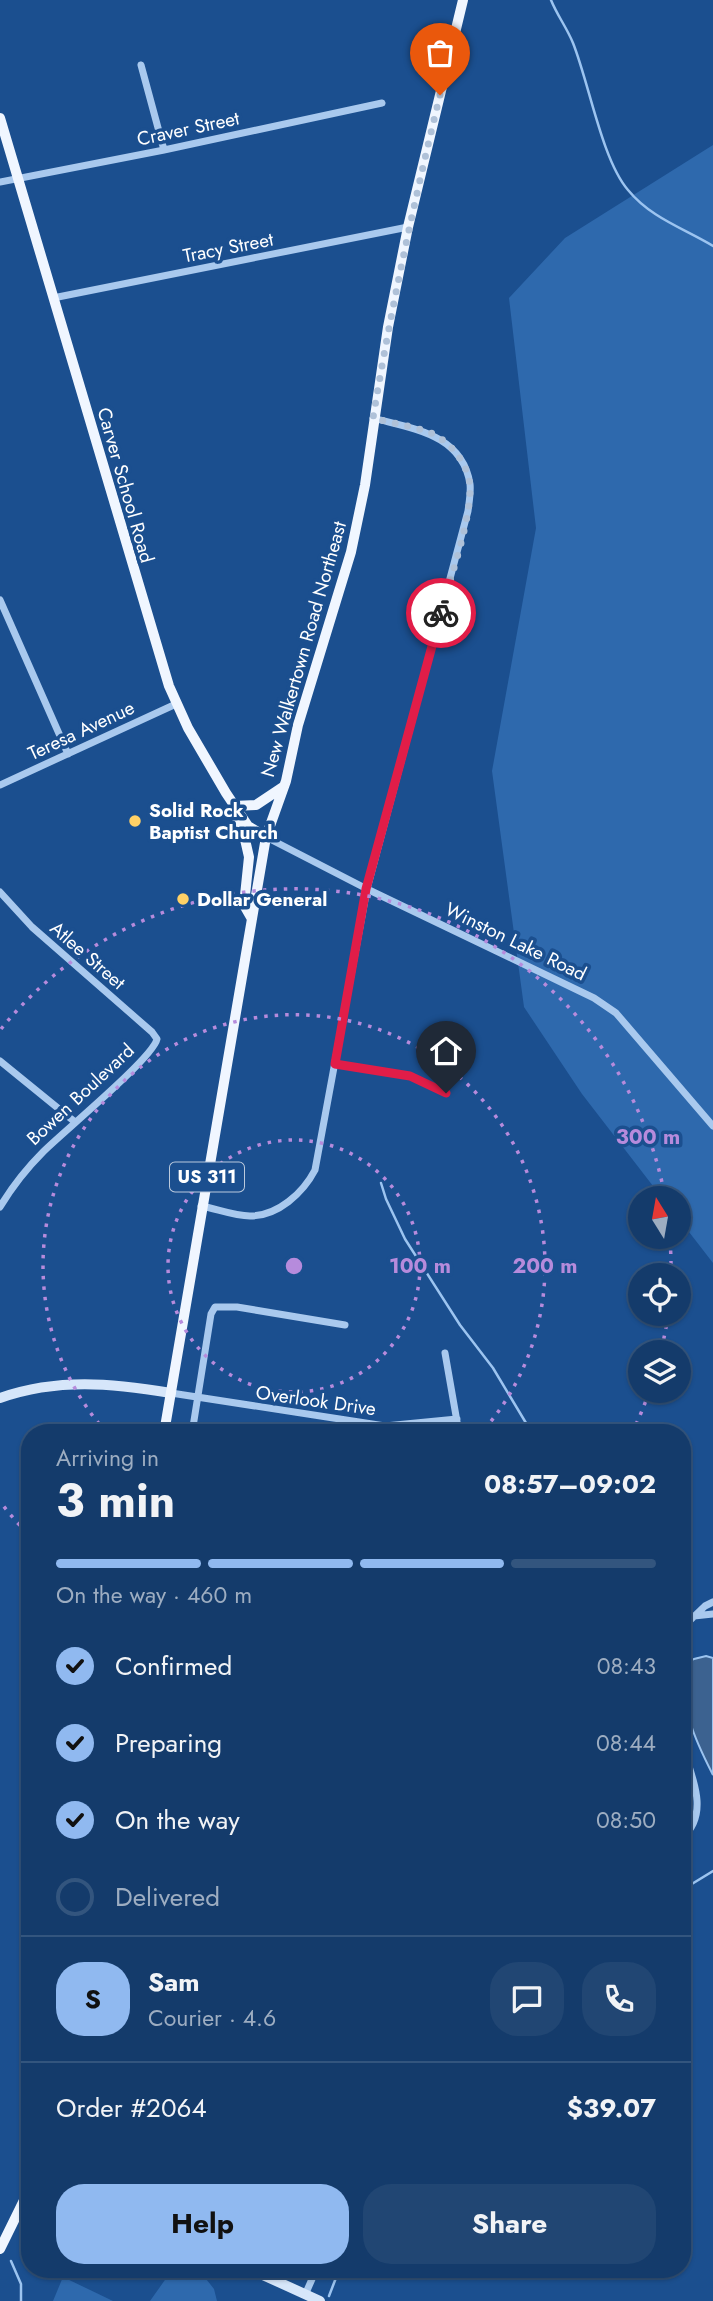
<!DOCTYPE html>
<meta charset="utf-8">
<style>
body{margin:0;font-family:Jost,sans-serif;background:#214673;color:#f1f3f6;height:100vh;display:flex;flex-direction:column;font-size:26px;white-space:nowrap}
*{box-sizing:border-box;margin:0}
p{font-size:23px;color:#9dadc1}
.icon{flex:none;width:38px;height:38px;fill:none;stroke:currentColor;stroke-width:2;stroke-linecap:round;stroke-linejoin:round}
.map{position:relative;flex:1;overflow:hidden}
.sheet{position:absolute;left:21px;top:1424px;width:670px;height:854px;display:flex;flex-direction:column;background:#143b6b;border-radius:28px;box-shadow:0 2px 5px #0004,0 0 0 2px #33557e}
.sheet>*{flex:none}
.needle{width:46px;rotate:349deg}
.fabs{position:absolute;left:628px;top:1186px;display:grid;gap:14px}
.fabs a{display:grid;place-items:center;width:63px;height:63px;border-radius:50%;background:#143b6b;box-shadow:0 2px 5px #0004,0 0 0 2px #33557e;font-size:35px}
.pin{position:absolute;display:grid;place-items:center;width:60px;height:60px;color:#fff;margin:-72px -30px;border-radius:50% 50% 50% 0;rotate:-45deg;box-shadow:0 0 7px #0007}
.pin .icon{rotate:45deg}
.courier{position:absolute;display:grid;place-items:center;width:70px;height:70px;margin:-35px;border:5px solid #e11d48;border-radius:50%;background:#fff;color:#222;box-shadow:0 2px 9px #0007}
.overview em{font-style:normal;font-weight:700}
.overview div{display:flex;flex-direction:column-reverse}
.overview{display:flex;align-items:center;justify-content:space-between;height:119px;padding:0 35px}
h1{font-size:46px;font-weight:700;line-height:52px}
.bar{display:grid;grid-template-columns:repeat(4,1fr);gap:10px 7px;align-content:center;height:84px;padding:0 35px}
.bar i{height:9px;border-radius:5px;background:#33557e}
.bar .current{background:#90b9f0}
.bar p{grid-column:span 4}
.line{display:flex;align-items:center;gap:18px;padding:0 35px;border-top:2px solid #33557e}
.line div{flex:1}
.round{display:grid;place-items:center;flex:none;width:74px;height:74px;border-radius:28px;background:#214673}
ol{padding:0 35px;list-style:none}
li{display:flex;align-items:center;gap:21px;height:77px}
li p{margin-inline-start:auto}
li .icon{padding:7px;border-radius:50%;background:#90b9f0;color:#111;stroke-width:4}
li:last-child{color:#9dadc1}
li i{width:38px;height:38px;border:4px solid #33557e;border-radius:50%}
.primary-button{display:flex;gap:14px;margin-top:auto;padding:14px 35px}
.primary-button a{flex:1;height:80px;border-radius:28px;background:#90b9f0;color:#111;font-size:28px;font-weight:700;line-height:80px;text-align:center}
.primary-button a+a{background:#214673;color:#f1f3f6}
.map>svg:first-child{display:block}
.green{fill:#2e69ad}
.water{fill:#3c6290;stroke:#9cc4f0;stroke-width:2}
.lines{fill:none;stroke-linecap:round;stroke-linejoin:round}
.stream{stroke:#9cc4f0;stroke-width:2.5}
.street{stroke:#a9c9ee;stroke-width:7}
.secondary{stroke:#d6e6fa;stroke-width:10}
.primary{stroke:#f0f6ff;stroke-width:10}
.done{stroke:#afc1d8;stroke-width:7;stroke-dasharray:0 12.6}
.route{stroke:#e11d48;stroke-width:9}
.ring{fill:none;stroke:#b68bdc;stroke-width:3.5;stroke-dasharray:3.5 7}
.poi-dot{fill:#ffd166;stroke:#1b4f8f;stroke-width:2.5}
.labels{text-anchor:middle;stroke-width:7;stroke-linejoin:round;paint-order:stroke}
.shield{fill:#1b4f8f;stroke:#bbcadd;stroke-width:2}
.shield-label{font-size:18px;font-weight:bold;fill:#fff}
.street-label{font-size:19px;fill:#fff;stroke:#1b4f8f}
.poi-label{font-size:19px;font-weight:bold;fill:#fff;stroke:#1b4f8f;text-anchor:start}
.centre{fill:#b68bdc;stroke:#1b4f8f;stroke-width:3.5}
.ring-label{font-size:21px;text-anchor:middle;font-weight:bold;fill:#b68bdc;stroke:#1b4f8f;stroke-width:7;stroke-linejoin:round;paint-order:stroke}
</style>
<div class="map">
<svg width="713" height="2301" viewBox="0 0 713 2301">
<rect width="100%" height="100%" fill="#1b4f8f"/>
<path class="green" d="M713,145V1263L679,1219V1199H663L582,1094L524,1007L492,771L536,528L509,298L565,238Z
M172,2270H199L214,2289L217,2301H150Z
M63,2277L113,2301H53Z"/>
<path class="water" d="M706,1656L713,1658V1775C691,1732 684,1714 684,1665L694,1659Z"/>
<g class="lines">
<path class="stream" d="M551,0C557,15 567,28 573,43C589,83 602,160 628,190C651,218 683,228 713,246
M381,1183L386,1199L405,1239L460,1325L493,1368L532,1433
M682,1890L713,1871
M11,2261L21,2284V2301
M329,2296L339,2270"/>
<path class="street" d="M141,65L164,150
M0,182L164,150L382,103
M53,298L408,227
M0,600L68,754
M0,785L176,704
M266,837L367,889L594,998L616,1013L713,1126
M0,892L32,927L152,1032L157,1039C153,1058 63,1132 43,1152C26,1169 12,1187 0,1207
M0,1061L75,1122
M335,1064L410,1076L446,1093
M201,1206C217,1209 234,1216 250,1216C278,1216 303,1193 315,1170L367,889L468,511C469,503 471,492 470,484C462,434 413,429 373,418
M445,1353L459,1433
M171,1393L385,1426L457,1419
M192,1433L211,1314L215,1307H237L345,1325
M694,1616L713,1614
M682,1628L705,1606L713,1602
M682,1745C691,1775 711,1813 682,1838
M305,2295L316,2270"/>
<path class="secondary" d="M0,1398C57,1378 112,1383 171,1393
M252,2270L320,2301"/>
<path class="primary" d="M0,118L169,686L188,728L226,793L248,826L266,837
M234,806L256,805L283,787
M237,818L244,835L249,857L244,905L252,919
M164,1433L266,837L286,781L298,725L351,552L365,485L388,327L408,227L463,0
M0,2249L30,2188"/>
</g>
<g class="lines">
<path class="done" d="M440,95C414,202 391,309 373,418C392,423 413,426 431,433C451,442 469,465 470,487C471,521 450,578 441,613"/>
<path class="route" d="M441,613L366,889L335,1064L410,1076L446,1093"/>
</g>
<g class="ring">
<circle cx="294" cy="1266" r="126"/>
<path d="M106 1432A251 251 0 1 1 482 1432"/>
<path d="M668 1315A377 377 0 0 1 661 1351M649 1392A377 377 0 0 1 633 1431M27 1533A377 377 0 0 1 1 1503M1 1029A377 377 0 0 1 665 1197M670 1240A377 377 0 0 1 671 1273"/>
</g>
<g class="poi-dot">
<circle cx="135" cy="821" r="7"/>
<circle cx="183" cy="899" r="7"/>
</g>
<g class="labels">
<rect class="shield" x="170" y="1162.5" width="74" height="29" rx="5"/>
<g class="shield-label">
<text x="207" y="1183">US 311</text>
</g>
<g class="street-label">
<text transform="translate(188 128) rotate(-12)" y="7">Craver Street</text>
<text transform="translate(228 247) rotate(-11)" y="7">Tracy Street</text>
<text transform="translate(126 485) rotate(74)" y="7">Carver School Road</text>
<text transform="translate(303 649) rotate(-74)" y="7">New Walkertown Road Northeast</text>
<text transform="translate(81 730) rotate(-25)" y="7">Teresa Avenue</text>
<text transform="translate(516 941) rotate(26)" y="7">Winston Lake Road</text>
<text transform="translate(88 955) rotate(41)" y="7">Atlee Street</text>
<text transform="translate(80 1094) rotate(-43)" y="7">Bowen Boulevard</text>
<text transform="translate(316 1400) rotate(8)" y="7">Overlook Drive</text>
</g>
<g class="poi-label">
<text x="149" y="817">Solid Rock<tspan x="149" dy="22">Baptist Church</tspan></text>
<text x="197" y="906">Dollar General</text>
</g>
</g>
<circle cx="294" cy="1266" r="10" class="centre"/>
<g class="ring-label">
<text x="648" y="1144">300 m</text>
<text x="420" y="1273">100 m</text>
<text x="545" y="1273">200 m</text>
</g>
</svg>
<div class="fabs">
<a><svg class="needle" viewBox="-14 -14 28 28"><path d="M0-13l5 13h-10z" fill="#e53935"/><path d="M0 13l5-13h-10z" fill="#9dadc1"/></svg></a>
<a><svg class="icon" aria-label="locate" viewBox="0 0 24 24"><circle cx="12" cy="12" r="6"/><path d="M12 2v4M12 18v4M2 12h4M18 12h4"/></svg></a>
<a><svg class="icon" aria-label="layers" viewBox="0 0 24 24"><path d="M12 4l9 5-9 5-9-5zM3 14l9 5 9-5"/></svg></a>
</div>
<div class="pin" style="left:440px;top:95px;background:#ea580c"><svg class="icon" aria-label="bag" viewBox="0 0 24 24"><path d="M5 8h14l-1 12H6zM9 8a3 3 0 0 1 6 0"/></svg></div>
<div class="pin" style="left:446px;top:1093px;background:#1f2937"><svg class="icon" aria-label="home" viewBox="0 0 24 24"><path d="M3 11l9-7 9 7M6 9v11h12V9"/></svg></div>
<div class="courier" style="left:441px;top:613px"><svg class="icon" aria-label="bike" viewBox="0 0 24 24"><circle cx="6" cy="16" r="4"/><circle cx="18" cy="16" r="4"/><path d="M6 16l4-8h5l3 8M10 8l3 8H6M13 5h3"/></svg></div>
<section class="sheet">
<div class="overview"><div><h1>3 min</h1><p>Arriving in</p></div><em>08:57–09:02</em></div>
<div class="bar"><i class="current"></i><i class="current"></i><i class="current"></i><i></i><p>On the way · 460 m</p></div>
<ol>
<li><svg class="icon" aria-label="check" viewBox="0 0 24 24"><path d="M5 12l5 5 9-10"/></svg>Confirmed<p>08:43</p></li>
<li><svg class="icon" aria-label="check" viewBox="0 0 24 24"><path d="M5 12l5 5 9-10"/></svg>Preparing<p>08:44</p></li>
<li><svg class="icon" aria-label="check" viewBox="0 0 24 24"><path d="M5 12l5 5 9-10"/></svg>On the way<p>08:50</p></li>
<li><i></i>Delivered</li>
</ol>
<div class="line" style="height:126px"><b class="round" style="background:#90b9f0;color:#111">S</b><div><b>Sam</b><p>Courier · 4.6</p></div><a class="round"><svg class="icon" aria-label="chat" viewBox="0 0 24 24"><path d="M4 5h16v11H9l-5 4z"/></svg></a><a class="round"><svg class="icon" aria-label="phone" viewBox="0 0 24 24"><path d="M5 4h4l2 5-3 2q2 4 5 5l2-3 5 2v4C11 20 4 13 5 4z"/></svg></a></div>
<div class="line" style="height:91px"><div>Order #2064</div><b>$39.07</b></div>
<div class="primary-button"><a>Help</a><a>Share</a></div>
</section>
</div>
